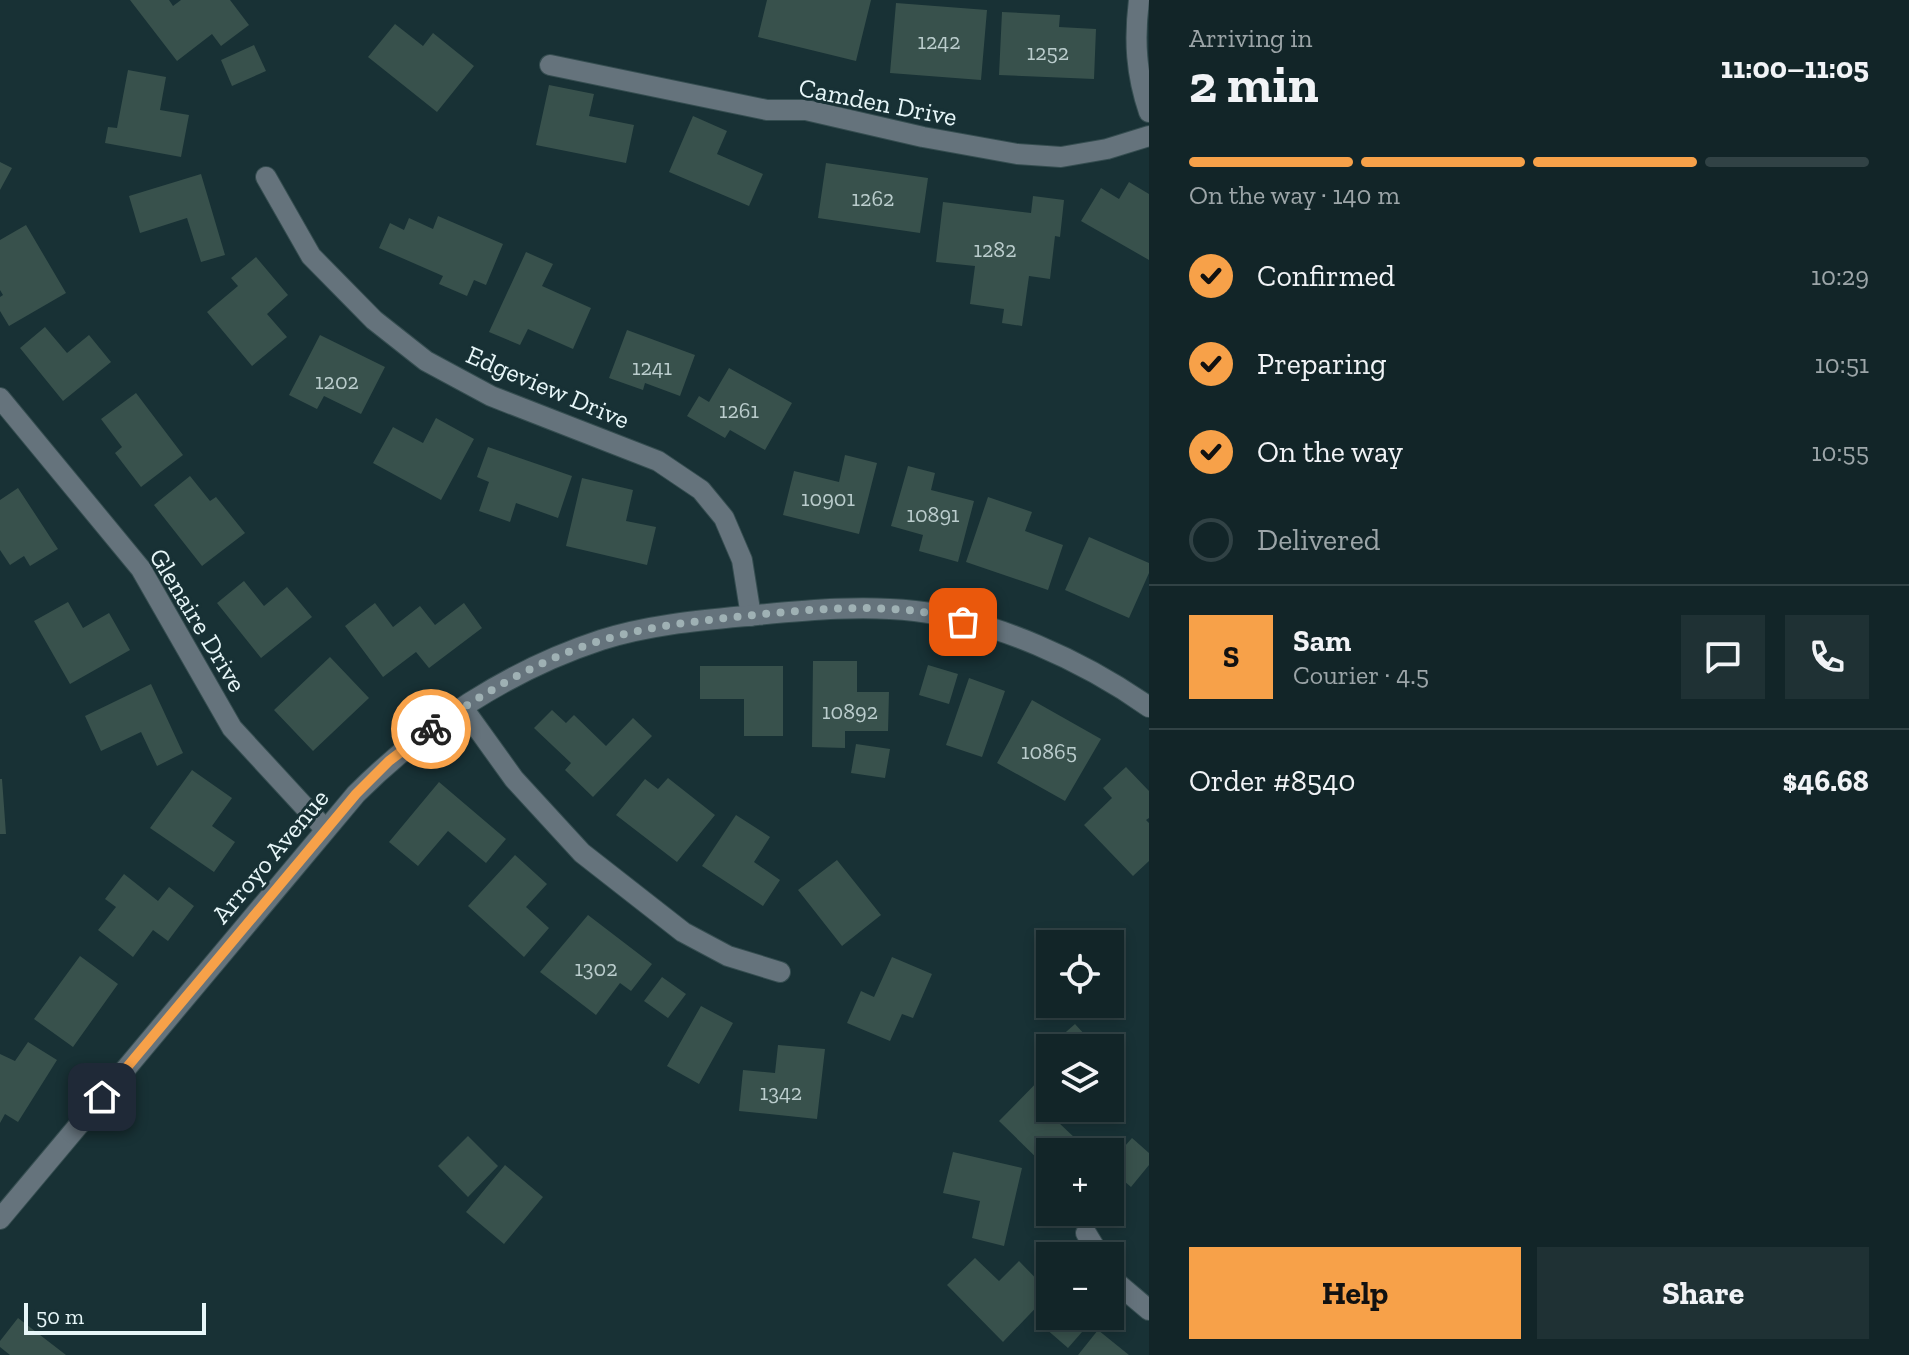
<!DOCTYPE html>
<meta charset="utf-8">
<style>
body{margin:0;font-family:"Zilla Slab",serif;background:#1f3134;color:#f1f3f6;height:100vh;display:flex;flex-direction:column;font-size:30px;white-space:nowrap}
*{box-sizing:border-box;margin:0}
p{font-size:26px;color:#9ca5a8}
.icon{flex:none;width:44px;height:44px;fill:none;stroke:currentColor;stroke-width:2;stroke-linecap:round;stroke-linejoin:round}
.map{position:relative;flex:1;overflow:hidden}
.details{display:flex;flex-direction:column;background:#122528;width:760px}
.details>*{flex:none}
.controls{position:absolute;left:1036px;top:930px;display:grid;gap:16px}
.controls a{display:grid;place-items:center;width:88px;height:88px;border-radius:0px;background:#122528;box-shadow:0 4px 12px #0003,0 0 0 2px #314245;font-size:40px}
.scale{position:absolute;left:24px;bottom:20px;width:182px;box-sizing:border-box;padding-left:8px;border:4px solid #e7f6f8;border-top:0;font-size:22px;line-height:28px;white-space:nowrap;color:#e7f6f8;-webkit-text-stroke:6px #183135;paint-order:stroke}
.pin{position:absolute;display:grid;place-items:center;width:68px;height:68px;color:#fff;margin:-34px;border-radius:16px;box-shadow:0 4px 12px #0006}
.courier{position:absolute;display:grid;place-items:center;width:80px;height:80px;margin:-40px;border:6px solid #f7a149;border-radius:50%;background:#fff;color:#222;box-shadow:0 2px 10px #0007}
.head em{font-style:normal;font-weight:700}
.head div{display:flex;flex-direction:column-reverse}
.head{display:flex;align-items:center;justify-content:space-between;height:136px;padding:0 40px}
h1{font-size:52px;font-weight:700;line-height:60px}
.bar{display:grid;grid-template-columns:repeat(4,1fr);gap:12px 8px;align-content:center;height:96px;padding:0 40px}
.bar i{height:10px;border-radius:6px;background:#314245}
.bar .selected{background:#f7a149}
.bar p{grid-column:span 4}
.line{display:flex;align-items:center;gap:20px;padding:0 40px;border-top:2px solid #314245}
.line div{flex:1}
.round{display:grid;place-items:center;flex:none;width:84px;height:84px;border-radius:0px;background:#1f3134}
ol{padding:0 40px;list-style:none}
li{display:flex;align-items:center;gap:24px;height:88px}
li p{margin-inline-start:auto}
li .icon{padding:8px;border-radius:50%;background:#f7a149;color:#111;stroke-width:4}
li:last-child{color:#9ca5a8}
li i{width:44px;height:44px;border:4px solid #314245;border-radius:50%}
.action{display:flex;gap:16px;margin-top:auto;padding:16px 40px}
.action a{flex:1;height:92px;border-radius:0px;background:#f7a149;color:#111;font-size:32px;font-weight:700;line-height:92px;text-align:center}
.action a+a{background:#1f3134;color:#f1f3f6}
main{display:flex;flex:1;min-height:0}
.map>svg:first-child{display:block}
.building{fill:#38514c}
.lines{fill:none;stroke-linecap:round;stroke-linejoin:round}
.minor-casing{stroke:#354d50;stroke-width:22}
.tertiary-casing{stroke:#354d50;stroke-width:22}
.minor{stroke:#65737c;stroke-width:20}
.tertiary{stroke:#65737c;stroke-width:20}
.done{stroke:#9fb1b4;stroke-width:8;stroke-dasharray:0 14.4}
.route{stroke:#f7a149;stroke-width:10}
.labels{text-anchor:middle;stroke-width:6;stroke-linejoin:round;paint-order:stroke}
.number-label{font-size:22px;fill:#bbcdcd}
.street-label{font-size:26px;fill:#e7f6f8;stroke:#183135}
</style>
<main>
<div class="map">
<svg width="1149" height="1355" viewBox="0 0 1149 1355">
<rect width="100%" height="100%" fill="#183135"/>
<path class="building" d="M130,0H169L173,6L181,0H230L249,25L221,46L212,34L177,61Z
M767,0H871L856,61L758,37Z
M896,3L987,10L981,80L890,73Z
M1002,12L1060,15L1059,27L1096,29L1094,79L999,75Z
M395,24L423,46L433,33L474,66L437,112L368,57Z
M254,45L266,71L232,86L221,60Z
M128,70L166,77L160,110L189,115L181,157L105,143L108,127L117,128Z
M549,85L594,94L589,116L634,125L626,163L536,145Z
M693,116L727,131L717,154L763,174L749,206L669,172Z
M0,162L12,168L0,190Z
M826,163L928,178L920,233L818,218Z
M201,174L225,255L201,262L187,218L140,233L129,196Z
M1129,182L1149,194V260L1081,221L1101,188L1119,199Z
M1033,196L1064,200L1060,237L1055,236L1050,279L1029,276L1022,326L1002,323L1004,309L970,304L975,266L936,262L943,202L1031,213Z
M438,216L503,244L486,285L474,280L467,296L439,284L443,276L379,248L390,223L404,230L409,218L433,229Z
M26,225L66,293L9,326L0,311V297L3,295L0,290V240Z
M526,252L553,264L542,286L591,308L573,349L528,329L520,345L489,332Z
M256,257L288,295L267,314L287,337L252,366L207,312L238,286L231,278Z
M45,327L67,353L89,335L111,362L63,401L20,348Z
M627,330L695,355L680,396L645,383L643,390L609,378Z
M320,335L385,367L361,414L324,396L317,409L289,395Z
M729,368L792,403L765,450L730,430L725,438L687,416L699,396L709,402Z
M136,393L183,455L141,487L115,453L122,447L101,419Z
M436,418L474,439L441,500L373,463L393,427L423,443Z
M488,447L572,476L558,518L516,503L510,522L479,511L489,482L477,477Z
M845,455L877,463L859,534L783,515L794,471L839,482Z
M908,466L935,473L931,490L974,501L958,562L919,551L923,535L891,526Z
M190,476L210,501L216,497L245,533L202,566L154,505Z
M582,478L633,490L626,521L656,527L647,565L566,546Z
M18,488L58,549L30,566L24,556L10,565L0,550V500Z
M988,497L1032,512L1025,531L1063,545L1048,590L966,562Z
M1089,537L1149,563V573L1129,618L1065,590Z
M244,581L264,606L287,587L312,617L261,658L217,603Z
M68,602L83,628L109,613L130,650L70,684L34,621Z
M375,603L393,627L420,606L435,625L464,603L482,628L429,668L416,652L383,677L345,626Z
M330,657L369,698L313,751L274,710Z
M813,661H857V692H889L888,731H845V748L812,747Z
M928,665L958,674L949,704L919,695Z
M700,666H783V736H744V699H700Z
M969,678L1005,691L982,757L946,745Z
M151,684L183,753L157,766L141,732L101,751L85,716Z
M1032,700L1101,739L1065,801L997,763Z
M552,710L566,723L574,715L606,746L633,718L652,736L593,797L565,770L571,763L534,728Z
M856,744L890,749L885,778L851,773Z
M1126,767L1149,791V818L1146,820L1149,823V861L1133,876L1084,825L1112,798L1103,788Z
M192,770L232,798L212,826L235,842L214,872L150,828Z
M668,778L715,815L677,862L616,815L645,779L658,789Z
M0,779H2L6,834H0Z
M439,782L506,839L486,863L448,831L418,866L389,842Z
M736,815L770,837L754,862L780,880L763,906L702,866Z
M515,855L547,884L526,907L549,928L524,957L468,906Z
M837,860L881,915L842,946L798,890Z
M124,874L158,901L169,887L194,906L168,941L153,930L133,957L98,930L116,907L105,899Z
M588,915L652,964L631,991L620,983L596,1015L540,972Z
M80,956L118,984L73,1047L34,1019Z
M892,957L932,974L913,1018L902,1014L890,1041L847,1023L861,991L874,997Z
M662,977L686,994L668,1018L644,1001Z
M701,1006L733,1023L699,1084L667,1066Z
M1075,1024L1097,1048H1052L1050,1046Z
M28,1042L57,1060L18,1122L5,1114L0,1123V1054L15,1061Z
M778,1045L825,1049L817,1119L739,1111L743,1070L775,1073Z
M1050,1069V1108H1072L1058,1122L1076,1139L1063,1152H1050V1166L1047,1168L999,1121Z
M468,1136L498,1166L468,1197L438,1166Z
M1132,1138L1149,1153V1165L1131,1187L1110,1169V1163Z
M953,1152L1022,1168L1004,1246L972,1238L980,1201L943,1193Z
M505,1165L543,1197L504,1244L466,1212Z
M975,1258L999,1281L1019,1261L1050,1293L1003,1342L947,1285Z
M1055,1316H1080L1089,1324L1068,1348L1045,1328Z
M18,1318L66,1355H10L0,1347V1341Z
M1098,1330L1129,1355H1078Z"/>
<g class="lines">
<g class="minor-casing">
<path id="minor" d="M1139,0C1134,40 1136,74 1149,112
M550,65L767,110H806L923,137L1017,154L1061,157L1107,149L1149,136
M266,177L311,256L374,320L426,361L491,396L658,461L701,490L724,518L742,560L751,616
M0,398L141,569L232,728L325,829
M463,708L514,779L582,853L683,932L728,956L780,972
M1086,1233L1100,1256
M1110,1272L1117,1283L1149,1310"/>
</g>
<g class="tertiary-casing">
<path id="tertiary" d="M0,1219L356,794C424,726 509,670 601,640C651,624 705,620 757,615C810,610 862,605 915,611C994,620 1084,661 1149,707"/>
</g>
<use href="#minor" class="minor"/>
<use href="#tertiary" class="tertiary"/>
</g>
<g class="lines">
<path class="done" d="M431,729C484,693 541,658 603,640C645,627 690,622 734,617C794,611 855,604 916,611C931,613 947,618 963,622"/>
<path class="route" d="M102,1097L356,794L389,761L431,729"/>
</g>
<g class="labels">
<g class="number-label">
<text x="939" y="49">1242</text>
<text x="1048" y="60">1252</text>
<text x="873" y="206">1262</text>
<text x="995" y="257">1282</text>
<text x="652" y="375">1241</text>
<text x="337" y="389">1202</text>
<text x="739" y="418">1261</text>
<text x="828" y="506">10901</text>
<text x="933" y="522">10891</text>
<text x="850" y="719">10892</text>
<text x="1049" y="759">10865</text>
<text x="596" y="976">1302</text>
<text x="781" y="1100">1342</text>
</g>
<g class="street-label">
<text transform="translate(878 102) rotate(11)" y="9">Camden Drive</text>
<text transform="translate(548 387) rotate(23)" y="9">Edgeview Drive</text>
<text transform="translate(198 620) rotate(59)" y="9">Glenaire Drive</text>
<text transform="translate(270 856) rotate(-50)" y="9">Arroyo Avenue</text>
</g>
</g>
</svg>
<div class="controls">
<a><svg class="icon" aria-label="locate" viewBox="0 0 24 24"><circle cx="12" cy="12" r="6"/><path d="M12 2v4M12 18v4M2 12h4M18 12h4"/></svg></a>
<a><svg class="icon" aria-label="layers" viewBox="0 0 24 24"><path d="M12 4l9 5-9 5-9-5zM3 14l9 5 9-5"/></svg></a>
<a>+</a>
<a>−</a>
</div>
<div class="scale">50 m</div>
<div class="pin" style="left:963px;top:622px;background:#ea580c"><svg class="icon" aria-label="bag" viewBox="0 0 24 24"><path d="M5 8h14l-1 12H6zM9 8a3 3 0 0 1 6 0"/></svg></div>
<div class="pin" style="left:102px;top:1097px;background:#1f2937"><svg class="icon" aria-label="home" viewBox="0 0 24 24"><path d="M3 11l9-7 9 7M6 9v11h12V9"/></svg></div>
<div class="courier" style="left:431px;top:729px"><svg class="icon" aria-label="bike" viewBox="0 0 24 24"><circle cx="6" cy="16" r="4"/><circle cx="18" cy="16" r="4"/><path d="M6 16l4-8h5l3 8M10 8l3 8H6M13 5h3"/></svg></div>
</div>
<section class="details">
<div class="head"><div><h1>2 min</h1><p>Arriving in</p></div><em>11:00–11:05</em></div>
<div class="bar"><i class="selected"></i><i class="selected"></i><i class="selected"></i><i></i><p>On the way · 140 m</p></div>
<ol>
<li><svg class="icon" aria-label="check" viewBox="0 0 24 24"><path d="M5 12l5 5 9-10"/></svg>Confirmed<p>10:29</p></li>
<li><svg class="icon" aria-label="check" viewBox="0 0 24 24"><path d="M5 12l5 5 9-10"/></svg>Preparing<p>10:51</p></li>
<li><svg class="icon" aria-label="check" viewBox="0 0 24 24"><path d="M5 12l5 5 9-10"/></svg>On the way<p>10:55</p></li>
<li><i></i>Delivered</li>
</ol>
<div class="line" style="height:144px"><b class="round" style="background:#f7a149;color:#111">S</b><div><b>Sam</b><p>Courier · 4.5</p></div><a class="round"><svg class="icon" aria-label="chat" viewBox="0 0 24 24"><path d="M4 5h16v11H9l-5 4z"/></svg></a><a class="round"><svg class="icon" aria-label="phone" viewBox="0 0 24 24"><path d="M5 4h4l2 5-3 2q2 4 5 5l2-3 5 2v4C11 20 4 13 5 4z"/></svg></a></div>
<div class="line" style="height:104px"><div>Order #8540</div><b>$46.68</b></div>
<div class="action"><a>Help</a><a>Share</a></div>
</section>
</main>
